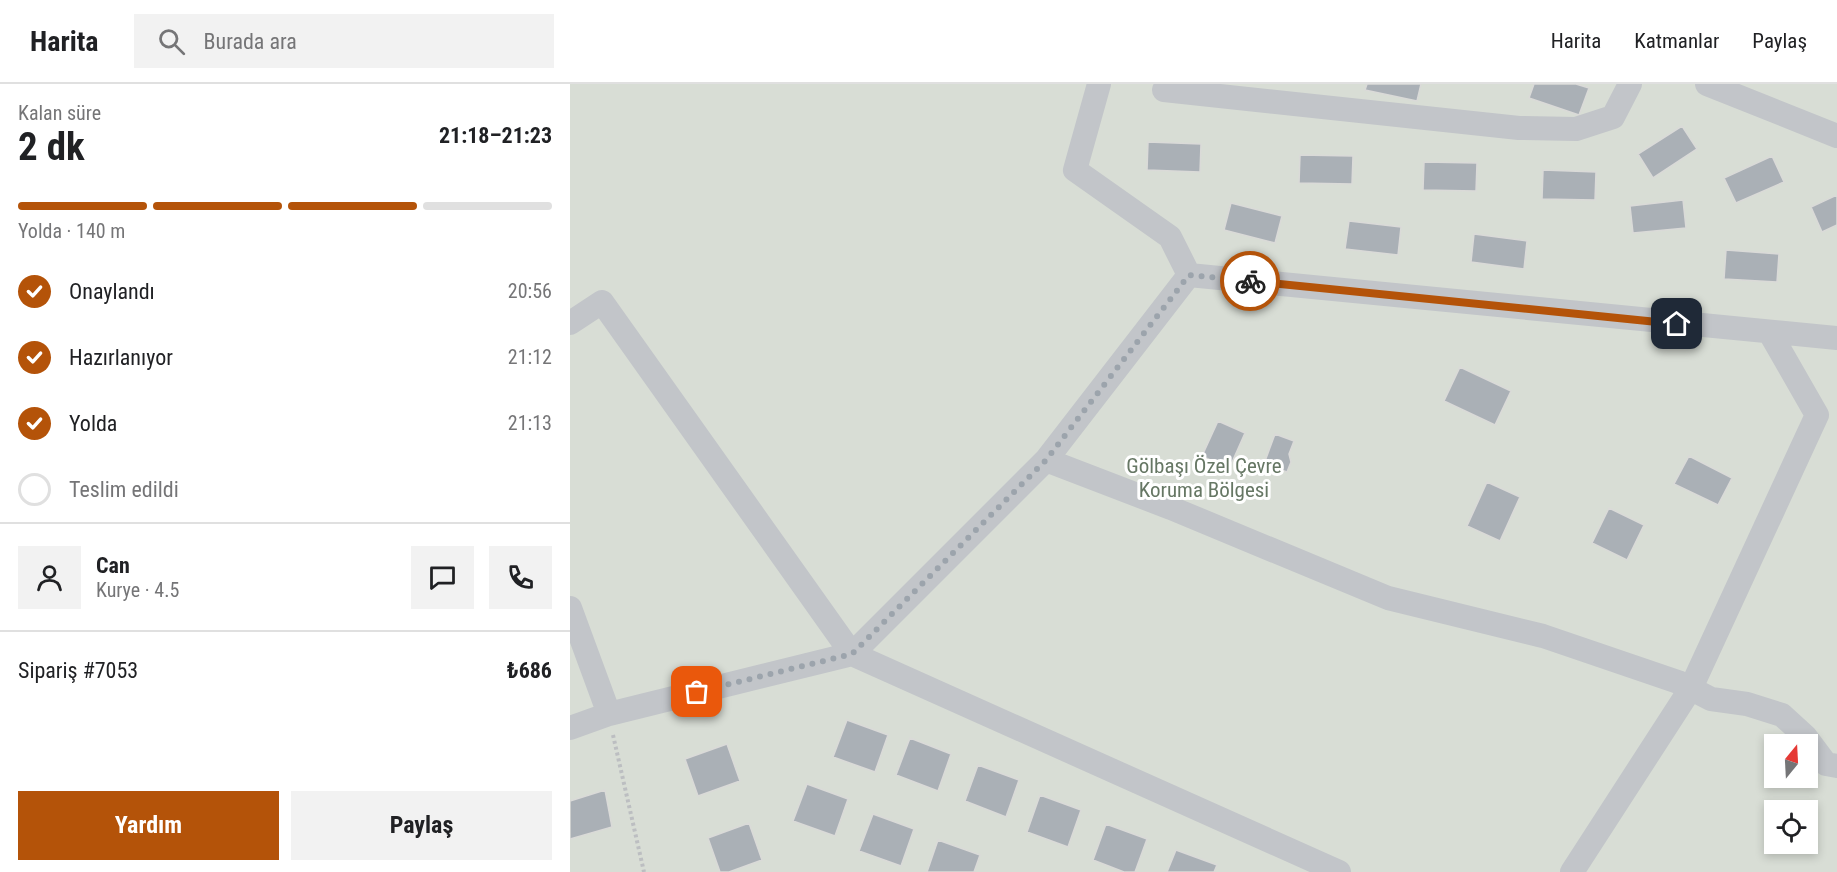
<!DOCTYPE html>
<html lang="tr">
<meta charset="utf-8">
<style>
body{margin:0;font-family:"Roboto Condensed",sans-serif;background:#f2f2f2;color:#202124;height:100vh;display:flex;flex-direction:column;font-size:22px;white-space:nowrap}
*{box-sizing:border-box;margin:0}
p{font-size:20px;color:#757577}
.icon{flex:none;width:33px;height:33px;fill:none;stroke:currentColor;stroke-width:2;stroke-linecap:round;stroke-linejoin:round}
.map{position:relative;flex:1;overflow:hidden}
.sheet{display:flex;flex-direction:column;background:#fff;width:570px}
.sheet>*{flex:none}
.needle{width:39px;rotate:18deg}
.tools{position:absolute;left:1194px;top:650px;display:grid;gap:12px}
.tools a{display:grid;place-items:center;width:54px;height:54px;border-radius:0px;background:#fff;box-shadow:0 3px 9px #0003;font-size:30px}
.pin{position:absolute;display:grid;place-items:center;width:51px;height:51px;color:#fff;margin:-26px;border-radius:12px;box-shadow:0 3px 9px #0006}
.courier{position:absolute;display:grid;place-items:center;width:60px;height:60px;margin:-30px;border:4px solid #b45309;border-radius:50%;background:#fff;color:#222;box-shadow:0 2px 8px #0007}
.head em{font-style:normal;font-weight:700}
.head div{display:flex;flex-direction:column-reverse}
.head{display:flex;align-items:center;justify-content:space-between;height:102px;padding:0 18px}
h1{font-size:39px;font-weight:700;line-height:45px}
.bar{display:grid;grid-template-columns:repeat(4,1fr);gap:9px 6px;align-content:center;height:72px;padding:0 18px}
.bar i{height:8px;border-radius:4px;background:#e0e0e0}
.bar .selected{background:#b45309}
.bar p{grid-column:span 4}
.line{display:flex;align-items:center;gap:15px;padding:0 18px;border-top:2px solid #e0e0e0}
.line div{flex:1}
.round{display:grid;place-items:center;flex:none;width:63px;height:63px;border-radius:0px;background:#f2f2f2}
ol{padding:0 18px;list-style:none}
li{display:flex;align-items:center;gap:18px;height:66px}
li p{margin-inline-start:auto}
li .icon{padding:6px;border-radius:50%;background:#b45309;color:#fff;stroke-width:4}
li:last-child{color:#757577}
li i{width:33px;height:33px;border:3px solid #e0e0e0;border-radius:50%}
.cta{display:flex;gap:12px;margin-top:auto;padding:12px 18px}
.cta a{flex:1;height:69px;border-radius:0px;background:#b45309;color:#fff;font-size:24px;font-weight:700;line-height:69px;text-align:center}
.cta a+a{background:#f2f2f2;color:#202124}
header{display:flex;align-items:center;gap:36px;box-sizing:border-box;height:84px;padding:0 30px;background:#fff;border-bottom:2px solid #e0e0e0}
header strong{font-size:28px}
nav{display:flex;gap:33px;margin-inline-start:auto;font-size:21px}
.search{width:420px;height:54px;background:#f2f2f2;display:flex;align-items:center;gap:15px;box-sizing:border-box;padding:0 21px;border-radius:0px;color:#757577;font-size:22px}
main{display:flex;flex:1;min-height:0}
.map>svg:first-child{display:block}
.green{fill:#d8ddd5;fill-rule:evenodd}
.building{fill:#aab0b6;stroke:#dadad8;stroke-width:1.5}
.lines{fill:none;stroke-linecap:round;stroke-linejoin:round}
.path{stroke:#bcbec1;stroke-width:4;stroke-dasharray:3 3;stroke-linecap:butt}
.street{stroke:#c2c5c9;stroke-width:24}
.done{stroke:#9ca4ac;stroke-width:6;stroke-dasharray:0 10.8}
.route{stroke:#b45309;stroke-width:8}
.labels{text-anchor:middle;stroke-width:6;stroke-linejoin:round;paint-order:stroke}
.park-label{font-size:21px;fill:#667764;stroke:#fff}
</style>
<header>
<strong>Harita</strong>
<div class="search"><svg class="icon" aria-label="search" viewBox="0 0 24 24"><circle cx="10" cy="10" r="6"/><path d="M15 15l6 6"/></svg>Burada ara</div>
<nav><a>Harita</a><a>Katmanlar</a><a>Paylaş</a></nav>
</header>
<main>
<section class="sheet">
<div class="head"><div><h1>2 dk</h1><p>Kalan süre</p></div><em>21:18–21:23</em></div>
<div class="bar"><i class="selected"></i><i class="selected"></i><i class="selected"></i><i></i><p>Yolda · 140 m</p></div>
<ol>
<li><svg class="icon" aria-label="check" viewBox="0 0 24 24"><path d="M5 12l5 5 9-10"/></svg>Onaylandı<p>20:56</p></li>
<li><svg class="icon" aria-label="check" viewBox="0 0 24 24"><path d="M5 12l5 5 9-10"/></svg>Hazırlanıyor<p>21:12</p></li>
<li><svg class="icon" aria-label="check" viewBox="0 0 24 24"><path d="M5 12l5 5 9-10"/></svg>Yolda<p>21:13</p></li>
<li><i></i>Teslim edildi</li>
</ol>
<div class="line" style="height:108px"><a class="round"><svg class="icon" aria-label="person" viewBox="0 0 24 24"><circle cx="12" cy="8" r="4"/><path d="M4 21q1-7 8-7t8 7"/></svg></a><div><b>Can</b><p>Kurye · 4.5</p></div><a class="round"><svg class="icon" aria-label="chat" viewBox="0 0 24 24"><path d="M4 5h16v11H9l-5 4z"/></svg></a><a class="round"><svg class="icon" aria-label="phone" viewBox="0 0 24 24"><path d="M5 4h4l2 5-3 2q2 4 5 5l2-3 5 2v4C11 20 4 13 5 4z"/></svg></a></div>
<div class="line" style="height:78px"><div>Sipariş #7053</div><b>₺686</b></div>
<div class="cta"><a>Yardım</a><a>Paylaş</a></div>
</section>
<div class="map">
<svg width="1267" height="788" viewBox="0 0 1267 788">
<rect width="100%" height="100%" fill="#f8f8f6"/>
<path class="green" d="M0,0H1267V788H0ZM1204,660H1238V693H1204ZM1204,726H1238V759H1204Z"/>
<path class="building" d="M797,0H851L847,17L795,6Z
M964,0H1006L1019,4L1009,31L959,14Z
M1112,42L1127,65L1083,94L1068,70Z
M578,58L631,60L630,88L577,86Z
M730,71L783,72L782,100L729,99Z
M1202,72L1214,98L1166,119L1154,94Z
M854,78L907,79L906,107L853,106Z
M973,86L1026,88L1025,116L972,115Z
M1267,111V141L1252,148L1241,123Z
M1113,116L1116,144L1063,149L1060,122Z
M661,119L712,132L705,159L654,146Z
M779,137L831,143L828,171L775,165Z
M904,150L957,157L954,185L901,178Z
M1156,166L1209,170L1207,198L1154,195Z
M890,283L941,307L925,341L874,317Z
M648,337L675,349L659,385L632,372Z
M705,350L724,357L719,370L721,378L717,388L694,380Z
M1119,372L1162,394L1148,421L1104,400Z
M917,398L950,413L930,457L897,442Z
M1039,424L1074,441L1057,476L1022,459Z
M277,636L318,651L305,688L263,673Z
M340,654L381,670L368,707L326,691Z
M157,660L170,697L128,712L115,675Z
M408,681L449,696L436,733L395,717Z
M237,700L278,715L265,752L223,737Z
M35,706L42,743L0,755V717Z
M470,711L511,726L498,763L457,748Z
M303,730L344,745L331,782L289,767Z
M179,739L192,776L159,788H150L138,754Z
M536,740L577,755L565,788H554L523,776Z
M368,756L410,771L404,788H357Z
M606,766L647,781L644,788H597Z"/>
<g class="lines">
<path class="path" d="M43,651L74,788"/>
<path class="street" d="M529,0L505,86L600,153L619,191L1267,254
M1137,0L1267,52
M594,6L949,44L1006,45L1043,33L1060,0
M0,239L32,218L282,570L769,788
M476,376L601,424L818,514L973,552L1108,598L1141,615L1177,620L1212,631L1235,652L1256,680L1267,682
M0,524L39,630L282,570L476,376L619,191
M0,644L39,630
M1002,788L1121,604L1247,331L1200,249"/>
</g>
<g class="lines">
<path class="done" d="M127,608L282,570L476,376L619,191L680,197"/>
<path class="route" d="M680,197L1107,240"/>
</g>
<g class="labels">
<g class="park-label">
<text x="634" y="389">Gölbaşı Özel Çevre<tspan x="634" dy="24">Koruma Bölgesi</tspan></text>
</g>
</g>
</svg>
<div class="tools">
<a><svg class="needle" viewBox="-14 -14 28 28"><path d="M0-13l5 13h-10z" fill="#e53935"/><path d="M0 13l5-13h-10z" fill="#757577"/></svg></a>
<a><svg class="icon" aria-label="locate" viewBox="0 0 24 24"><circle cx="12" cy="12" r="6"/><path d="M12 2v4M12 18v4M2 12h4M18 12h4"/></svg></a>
</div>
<div class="pin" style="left:127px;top:608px;background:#ea580c"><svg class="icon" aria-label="bag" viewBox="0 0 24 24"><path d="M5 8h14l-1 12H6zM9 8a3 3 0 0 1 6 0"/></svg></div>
<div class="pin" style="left:1107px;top:240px;background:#1f2937"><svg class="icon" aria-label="home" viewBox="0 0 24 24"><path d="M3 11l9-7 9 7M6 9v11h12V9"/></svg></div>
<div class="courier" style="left:680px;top:197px"><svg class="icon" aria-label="bike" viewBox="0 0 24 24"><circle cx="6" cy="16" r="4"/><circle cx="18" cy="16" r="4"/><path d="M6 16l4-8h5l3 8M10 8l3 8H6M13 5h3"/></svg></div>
</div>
</main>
